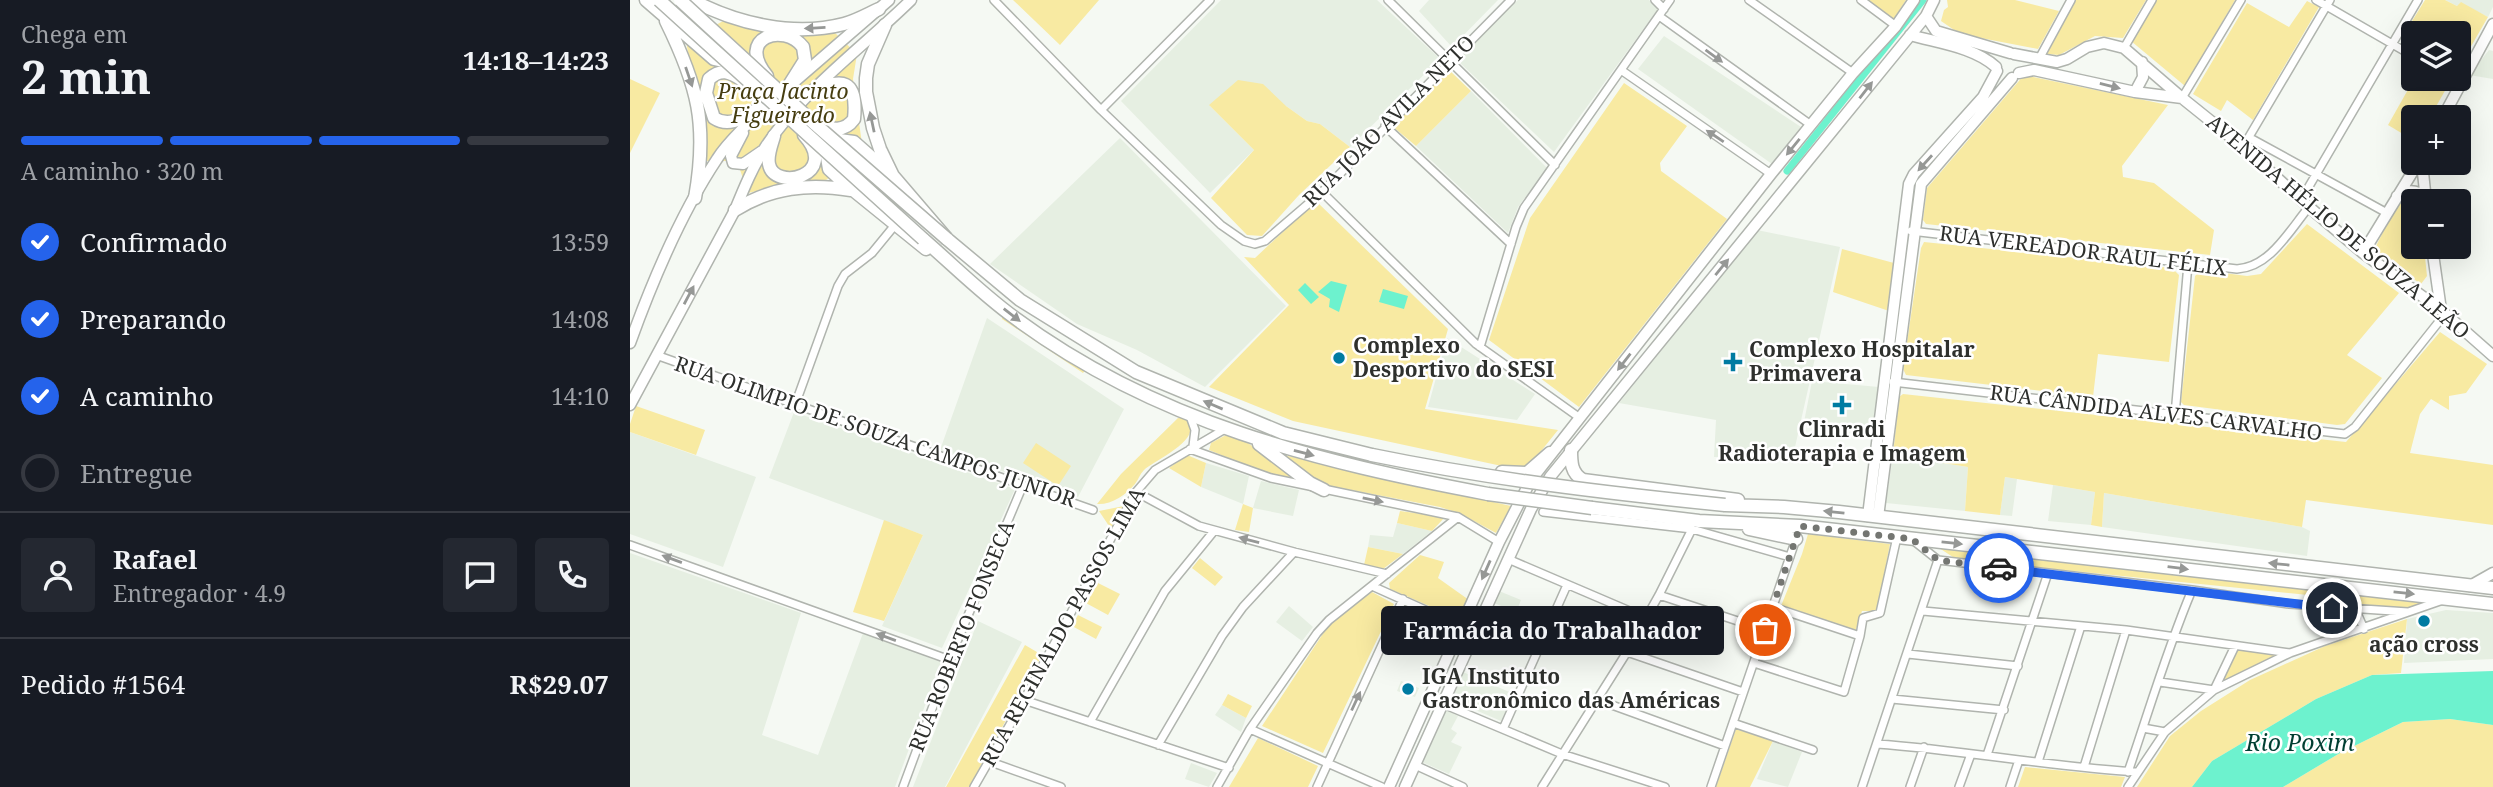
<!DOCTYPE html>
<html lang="pt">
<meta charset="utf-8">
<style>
body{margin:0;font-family:"Noto Serif",serif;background:#242831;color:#f1f3f6;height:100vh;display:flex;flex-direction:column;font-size:26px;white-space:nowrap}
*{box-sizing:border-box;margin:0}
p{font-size:23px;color:#9ea1a6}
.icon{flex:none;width:38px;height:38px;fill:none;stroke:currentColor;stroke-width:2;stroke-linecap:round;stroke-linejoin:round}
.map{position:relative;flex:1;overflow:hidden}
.panel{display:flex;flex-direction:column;background:#171b24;width:630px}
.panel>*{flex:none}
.buttons{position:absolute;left:1771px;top:21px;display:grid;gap:14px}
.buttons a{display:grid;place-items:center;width:70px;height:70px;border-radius:7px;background:#171b24;box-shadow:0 7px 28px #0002;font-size:35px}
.pin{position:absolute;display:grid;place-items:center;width:60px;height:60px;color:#fff;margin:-30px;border:4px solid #fff;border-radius:50%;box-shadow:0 2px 7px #0007}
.courier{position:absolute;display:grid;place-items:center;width:70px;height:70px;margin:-35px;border:5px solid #2563eb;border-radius:50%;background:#fff;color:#222;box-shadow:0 2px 9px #0007}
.bubble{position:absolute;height:49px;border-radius:7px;background:#171b24;box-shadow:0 7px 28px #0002;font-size:23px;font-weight:700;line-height:49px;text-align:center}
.head em{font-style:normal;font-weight:700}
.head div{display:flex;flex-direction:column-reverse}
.head{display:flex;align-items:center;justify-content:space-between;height:119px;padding:0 21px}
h1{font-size:46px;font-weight:700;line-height:52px}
.bar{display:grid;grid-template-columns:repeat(4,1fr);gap:10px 7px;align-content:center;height:84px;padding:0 21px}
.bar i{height:9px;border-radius:5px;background:#363941}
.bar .current{background:#2563eb}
.bar p{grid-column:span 4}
.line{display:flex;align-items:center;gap:18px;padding:0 21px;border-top:2px solid #363941}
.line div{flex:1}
.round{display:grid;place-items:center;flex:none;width:74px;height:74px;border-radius:7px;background:#242831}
ol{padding:0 21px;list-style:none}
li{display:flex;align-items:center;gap:21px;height:77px}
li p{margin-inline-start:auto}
li .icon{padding:7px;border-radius:50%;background:#2563eb;color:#fff;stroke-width:4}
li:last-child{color:#9ea1a6}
li i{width:38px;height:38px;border:4px solid #363941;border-radius:50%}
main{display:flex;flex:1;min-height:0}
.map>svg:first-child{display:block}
.built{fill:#e6efe2}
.green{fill:#f8eaa2}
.water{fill:#6df2ce}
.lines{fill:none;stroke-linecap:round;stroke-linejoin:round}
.canal{stroke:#6df2ce;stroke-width:7}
.street-casing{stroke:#b0b4ae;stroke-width:10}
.secondary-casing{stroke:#b0b4ae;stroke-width:13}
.primary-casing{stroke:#b0b4ae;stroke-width:15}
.street{stroke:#fff;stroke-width:7}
.secondary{stroke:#fff;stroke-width:10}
.primary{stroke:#fff;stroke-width:12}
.primary-bridge-casing{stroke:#b0b4ae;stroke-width:15;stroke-linecap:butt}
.primary-bridge{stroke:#fff;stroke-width:12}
.oneway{fill:#969896}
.done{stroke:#747672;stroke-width:7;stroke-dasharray:0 12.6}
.route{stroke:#2563eb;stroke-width:9}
.poi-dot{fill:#007ba2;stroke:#fff;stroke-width:2.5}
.labels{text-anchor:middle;stroke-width:5;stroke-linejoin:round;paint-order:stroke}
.park-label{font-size:21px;font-style:italic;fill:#463d10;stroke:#fff}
.street-label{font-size:21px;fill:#2e302d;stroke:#fff}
.poi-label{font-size:21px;font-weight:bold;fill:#2e302d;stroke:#fff;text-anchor:start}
.water-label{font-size:23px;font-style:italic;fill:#003f32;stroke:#fff}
</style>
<main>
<section class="panel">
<div class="head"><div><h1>2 min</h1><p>Chega em</p></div><em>14:18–14:23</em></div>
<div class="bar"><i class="current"></i><i class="current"></i><i class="current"></i><i></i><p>A caminho · 320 m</p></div>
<ol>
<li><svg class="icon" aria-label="check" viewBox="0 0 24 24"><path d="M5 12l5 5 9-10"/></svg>Confirmado<p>13:59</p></li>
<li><svg class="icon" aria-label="check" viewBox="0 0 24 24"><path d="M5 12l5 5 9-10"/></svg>Preparando<p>14:08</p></li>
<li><svg class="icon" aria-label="check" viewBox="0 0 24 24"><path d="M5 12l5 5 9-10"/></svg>A caminho<p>14:10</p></li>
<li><i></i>Entregue</li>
</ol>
<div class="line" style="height:126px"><a class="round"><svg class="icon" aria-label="person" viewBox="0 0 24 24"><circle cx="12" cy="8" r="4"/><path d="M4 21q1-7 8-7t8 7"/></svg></a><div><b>Rafael</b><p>Entregador · 4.9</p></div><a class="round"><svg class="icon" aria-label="chat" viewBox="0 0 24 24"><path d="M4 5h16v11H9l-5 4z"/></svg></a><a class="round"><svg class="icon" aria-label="phone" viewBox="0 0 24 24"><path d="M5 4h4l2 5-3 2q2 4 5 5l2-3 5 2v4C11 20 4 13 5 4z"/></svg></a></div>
<div class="line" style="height:91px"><div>Pedido #1564</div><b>R$29.07</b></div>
</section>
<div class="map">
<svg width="1863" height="787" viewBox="0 0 1863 787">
<rect width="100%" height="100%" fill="#f5f9f3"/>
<path class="built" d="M591,0H747L810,59L720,147L690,124L677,121L656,106H580L624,150L580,193L491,101Z
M799,0H868L822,47L789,11Z
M888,0H1019L1028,9L924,152L826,59Z
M1815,0H1863V7L1858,17L1831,3L1827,6Z
M1034,36L1171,127L1142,164L1008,69Z
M1859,50L1863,51V79L1839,75Z
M841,91L917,168L888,207L878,233L786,146Z
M490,138L656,306L575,387L507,350L447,324L360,264Z
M1127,230L1210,247L1163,456L1084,457L1086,420L989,403Z
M357,318L494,409L448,497L310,450Z
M817,338L905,394L887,420L798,407Z
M1182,381L1249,387L1242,428L1174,422Z
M164,412L385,489L312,648L252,626L293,535L139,478Z
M0,432L126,477L93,567L0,534Z
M1263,455L1338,467L1335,511L1256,503Z
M576,463L619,476L613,504L571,487Z
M1375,477L1387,479L1382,516L1370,515Z
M631,481L669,490L663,516L623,508Z
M1423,485L1465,492L1461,525L1418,521Z
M1474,493L1672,527L1680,531L1677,556L1472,527Z
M767,523L802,531L773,554L738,547L740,535L763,537Z
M0,553L171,613L132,735L188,755L233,633L311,662L265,787H0Z
M869,591L891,600L886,612L864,603Z
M659,606L683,627L672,641L646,622Z
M1816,610L1863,613V659L1774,663L1777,619Z
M859,615L881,624L875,636L853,627Z
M348,621L392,642L315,787H283Z
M833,672L884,694L871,721L822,700Z
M771,681L789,688L785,697L767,691Z
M592,705L616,718L611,732L585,715Z
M816,710L828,716L821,729L827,733L821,742L832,747L819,774L792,762Z
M1143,741L1172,752L1158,787L1127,779Z
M561,763L587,773L579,787L555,779Z"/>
<path class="green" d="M383,0H469L430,45Z
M1236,0H1276L1263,20Z
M1317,0H1385L1429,11L1408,49L1330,34L1311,21L1314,10L1318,7Z
M1446,0H1516L1493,38L1465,36L1429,55L1417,54Z
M1526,0H1605L1555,86L1501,41Z
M1795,0H1815L1827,6L1831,2L1858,17L1829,67V33H1783V46L1771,39Z
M1677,1L1689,7L1623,120L1597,100L1591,111L1563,94L1617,3L1659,27Z
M95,20L204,32L227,54L223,79L233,151L196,180L157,184L118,193L107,161H77L56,41Z
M817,68L841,91L786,146L762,126Z
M1394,75L1538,105L1492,166L1493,177L1524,183L1584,230L1580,255L1296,224L1293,220L1297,188Z
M0,79L30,93L0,153Z
M1784,79H1813L1820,82L1800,117H1783V140L1758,125Z
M608,80L633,84L656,106L677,121L690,124L720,147L669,195L632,236L617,235L581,198L624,150L579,105Z
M994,83L1057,126L1030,163L1031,171L1097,219L949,407L859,340L900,218Z
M1784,197L1788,201H1783V247H1794L1797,276L1791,284L1743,252L1768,202Z
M686,201L818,329L795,409L928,430L895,471L663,421L579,387L659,305L614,257L625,258Z
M1677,224L1769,293L1717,355L1752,378L1715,424L1707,425L1554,405L1551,402L1565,276L1571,270L1617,276L1631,274Z
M1294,242L1542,268L1549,275L1539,362L1468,354L1463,397L1276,375L1273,369L1291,248Z
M1212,249L1264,263L1259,311L1203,292Z
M372,313L457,368L453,373L372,319Z
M1810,332L1857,364L1836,393L1819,396V410L1801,399L1790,414L1780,453L1863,465V525L1676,500L1672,527L1474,493L1472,527L1461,525L1465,492L1375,477L1370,515L1335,511L1338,467L1263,455L1269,397L1273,394L1716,442Z
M6,406L75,430L66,455L0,432V424Z
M548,418H555C578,438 525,460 514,470C510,474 508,480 505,484C496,495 481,505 467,504L491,474Z
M596,435L615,441L676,484L630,471L579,450L581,443Z
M406,443L441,466L428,486L393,463Z
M649,454L881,506L866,533L831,514L810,507L685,483Z
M557,455L576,463L571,487L539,468Z
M613,504L623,508L619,532L605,530Z
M494,506L481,529L469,511Z
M770,511L815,517L802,531L767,523Z
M254,520L293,535L254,621L223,612Z
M1178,534L1260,544L1247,611H1232L1225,632L1151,606L1172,554Z
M1306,546L1712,591L1717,599L1326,559Z
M738,547L773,554L753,569L734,565Z
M790,555L814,562L808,578L839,600L827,618L760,589L759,583Z
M570,558L593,577L585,586L562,568Z
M466,582L490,594L478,615L454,602Z
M1723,591L1802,601L1780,609L1729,607Z
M742,592L764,604L693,753L632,726L700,623Z
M448,615L472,627L466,639L442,626Z
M1777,619L1771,673L1742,675L1686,699L1582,761L1562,787H1507L1540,736L1571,711L1620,680L1695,646Z
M395,645L412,655L339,787H316Z
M1606,647L1658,650L1591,683Z
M598,694L622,706L616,718L592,705Z
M1820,719L1863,725V787H1653L1710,753L1773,722Z
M1106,729L1143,741L1120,787H1086Z
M628,738L688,766L678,787H599Z
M1395,767L1495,777L1491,787H1388Z"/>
<path class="water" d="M701,281L717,285L709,312L699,307L700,299L688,292Z
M675,283L689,297L681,304L668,290Z
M753,289L778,296L774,309L749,302Z
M1863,671V725L1820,719L1773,722L1710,753L1653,787H1562L1582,761L1686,699L1742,675Z"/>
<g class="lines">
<path class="canal" d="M1157,171L1293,0"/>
<g class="street-casing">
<path id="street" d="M364,0L471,110L591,225L614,241L625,244L635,241L692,192L881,0
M758,0L925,165
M1025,0L1034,9
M1119,0L1223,73
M1231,0L1266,26
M1686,0L1783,56
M1029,16L1181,125
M1494,48L1522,0
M1409,59L1441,0
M991,70L1141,174
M1552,98L1611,0
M471,110L580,0
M755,126L881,244
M1620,138L1757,213
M1613,147L1700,0
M692,192L846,344L950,418
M1671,200L1788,0
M1281,231L1607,269C1640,267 1659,231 1679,207
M850,347L886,227L894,208L1040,0
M26,355L463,510
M1263,382L1715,434L1725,427L1815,314
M165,405L208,286L215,274L242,253L265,225
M1545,415L1558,264
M560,416L565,430L563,446
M560,449L641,478L828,517L869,542
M506,492L569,526L664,552L757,574
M913,512L1062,529L1160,557
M1284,541L1308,560
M0,545L320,660
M878,559L1016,618
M1308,560L1562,590L1659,604L1778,612
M742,586L831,626
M1716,588L1734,629
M1029,595L1135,630
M1143,607L1230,636
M1293,611L1496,630L1660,653
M997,652L1113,692
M1278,654L1388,666
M1124,663L1214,692L1230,636L1233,618L1250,613L1267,537
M1530,682L1584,690L1605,646
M1262,699L1374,710
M394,700L599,768
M968,700L1095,746
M813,704L932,754L1035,787
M460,722L535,591L584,531
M1103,723L1183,750
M1513,728L1535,732
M620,729L752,787
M873,729L937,585
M1247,744C1334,750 1420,767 1507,772
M528,745L592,636L613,607L664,552
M1357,755L1418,573
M358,761L431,787
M1408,762L1451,626
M785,765L833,787
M1454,767L1496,630
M1498,772C1519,711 1537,649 1562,590
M273,787L326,644L393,485
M344,787L394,700L506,492L525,470L595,429
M587,787L620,729L687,633L699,620L828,517
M687,787L773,599
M912,787L997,652L1029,595L1062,529
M1081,787L1167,536
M1232,787L1308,560
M1280,787L1294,747
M1329,787L1341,754
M1380,787L1389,760
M1498,787L1535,732L1584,690L1660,653L1813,600"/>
</g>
<g class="secondary-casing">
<path id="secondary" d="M1296,16L1306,31L1380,53
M1280,35C1308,43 1344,47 1366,67
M1384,54L1427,62L1437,59L1457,47L1474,43L1494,48L1552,98L1613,147L1679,207L1733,253L1811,310L1863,356
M1389,73L1404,70L1505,92L1552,98
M163,83L259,0
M1505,92L1513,77L1512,62
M1813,117L1863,24
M113,133L101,156L103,163L113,164L132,151
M1792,163L1796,201
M1767,196C1777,190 1786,189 1795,197
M1802,247L1811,310
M1733,253L1788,163
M0,343C22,282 51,213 87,159C98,141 115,128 129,111
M0,405L105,210C114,188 123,166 136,146C174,89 233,47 281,0
M1238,516L1279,184L1284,174L1353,97L1367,71
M1248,517L1291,184L1382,78
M1840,586L1863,573
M759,787L869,542L901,480L1141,174L1223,73L1266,26L1284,0
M775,787L901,509L920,477L1296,16L1304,0"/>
</g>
<g class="primary-casing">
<path id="primary" d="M16,0L84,59L102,63
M62,0C107,24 164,37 214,24C226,21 238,14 249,9
M36,21C68,86 78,125 65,198
M255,25L238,64L236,78V92L243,128L250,149L263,176L317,239L390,300L506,372L653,433L742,455
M137,76C105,37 154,22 173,47L175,60L158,87
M112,80C100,72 91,68 79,79L76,93L84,118C101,129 116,115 132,107
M181,92C212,77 228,79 224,119C214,133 201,129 186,125
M144,136C142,144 137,155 139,164C144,192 211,176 174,135
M258,172L224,142L209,140L197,157L199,169L212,181L296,249
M105,210C141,187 179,183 221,190
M293,239C323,265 353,295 385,318C527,423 688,462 858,494
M629,444L680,483L694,490
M941,450C941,462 941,473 953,480L1108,500
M872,472L897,473L920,453
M1095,505L1154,507L1209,512L1863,588
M962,508L1069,521L1170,526L1863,604
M1119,529L1166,539"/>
</g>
<use href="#street" class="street"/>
<use href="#secondary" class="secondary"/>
<use href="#primary" class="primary"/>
<g class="primary-bridge-casing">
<path id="primary-bridge" d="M29,0L293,239
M50,0L186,125L317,239
M742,455C859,479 976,493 1095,505
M858,494L962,508"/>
</g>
<use href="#primary-bridge" class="primary-bridge"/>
</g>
<defs><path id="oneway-solid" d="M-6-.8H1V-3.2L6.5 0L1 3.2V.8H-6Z" transform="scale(1.75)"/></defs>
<g class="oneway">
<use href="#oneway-solid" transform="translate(185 28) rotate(177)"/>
<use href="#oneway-solid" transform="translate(1084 56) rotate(36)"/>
<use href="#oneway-solid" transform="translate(59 77) rotate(71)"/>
<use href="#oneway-solid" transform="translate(1480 86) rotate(14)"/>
<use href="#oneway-solid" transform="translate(1236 90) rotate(-52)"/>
<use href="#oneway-solid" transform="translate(242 122) rotate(-102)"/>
<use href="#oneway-solid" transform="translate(1085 136) rotate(-146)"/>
<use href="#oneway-solid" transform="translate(1163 147) rotate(129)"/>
<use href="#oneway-solid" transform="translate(1295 163) rotate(132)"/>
<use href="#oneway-solid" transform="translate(1092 267) rotate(-51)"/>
<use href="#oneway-solid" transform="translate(59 295) rotate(-62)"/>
<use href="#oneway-solid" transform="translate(382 315) rotate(38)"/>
<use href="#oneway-solid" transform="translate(994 362) rotate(128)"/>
<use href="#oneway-solid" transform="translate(583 405) rotate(-157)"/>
<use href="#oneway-solid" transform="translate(674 453) rotate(15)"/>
<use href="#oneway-solid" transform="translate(743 500) rotate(11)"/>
<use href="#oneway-solid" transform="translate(1204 512) rotate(-174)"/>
<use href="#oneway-solid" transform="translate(619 540) rotate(-165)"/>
<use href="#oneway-solid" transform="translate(1322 543) rotate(6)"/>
<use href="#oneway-solid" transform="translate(42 559) rotate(-160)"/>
<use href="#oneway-solid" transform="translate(1649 564) rotate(-174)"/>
<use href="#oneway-solid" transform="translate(1548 568) rotate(7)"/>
<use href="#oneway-solid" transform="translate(856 570) rotate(114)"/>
<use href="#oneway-solid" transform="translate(1774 593) rotate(6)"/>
<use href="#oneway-solid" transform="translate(256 637) rotate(-160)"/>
<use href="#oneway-solid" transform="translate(726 701) rotate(-65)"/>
</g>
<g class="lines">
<path class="done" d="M1135,630L1170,526L1282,539L1308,560L1369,568"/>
<path class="route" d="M1369,568L1702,608"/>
</g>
<g class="poi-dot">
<circle cx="709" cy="358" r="7"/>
<path d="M1099.5 351.5h7v7h7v7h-7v7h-7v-7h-7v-7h7z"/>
<path d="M1208.5 394.5h7v7h7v7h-7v7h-7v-7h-7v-7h7z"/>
<circle cx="1794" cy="621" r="7"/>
<circle cx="778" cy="689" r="7"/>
</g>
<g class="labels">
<g class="park-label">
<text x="153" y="99">Praça Jacinto<tspan x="153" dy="24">Figueiredo</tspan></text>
</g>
<g class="street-label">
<text transform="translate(759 121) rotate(-45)" y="7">RUA JOÃO AVILA NETO</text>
<text transform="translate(1708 227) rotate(40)" y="7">AVENIDA HÉLIO DE SOUZA LEÃO</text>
<text transform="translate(1453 251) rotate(7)" y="7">RUA VEREADOR RAUL FÉLIX</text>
<text transform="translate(1526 413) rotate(7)" y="7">RUA CÂNDIDA ALVES CARVALHO</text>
<text transform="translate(245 432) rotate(19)" y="7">RUA OLIMPIO DE SOUZA CAMPOS JUNIOR</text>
<text transform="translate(433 627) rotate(-61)" y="7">RUA REGINALDO PASSOS LIMA</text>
<text transform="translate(332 636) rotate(-68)" y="7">RUA ROBERTO FONSECA</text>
</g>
<g class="poi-label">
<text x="723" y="353">Complexo<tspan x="723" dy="24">Desportivo do SESI</tspan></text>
<text x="1119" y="357">Complexo Hospitalar<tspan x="1119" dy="24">Primavera</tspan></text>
<text x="1212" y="437" text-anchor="middle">Clinradi<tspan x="1212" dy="24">Radioterapia e Imagem</tspan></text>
<text x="1794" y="652" text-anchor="middle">ação cross</text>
<text x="792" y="684">IGA Instituto<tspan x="792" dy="24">Gastronômico das Américas</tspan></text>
</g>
<g class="water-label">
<text x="1670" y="751">Rio Poxim</text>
</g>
</g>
</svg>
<div class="buttons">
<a><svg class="icon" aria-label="layers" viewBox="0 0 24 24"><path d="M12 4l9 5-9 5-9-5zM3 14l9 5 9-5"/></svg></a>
<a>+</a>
<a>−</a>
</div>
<div class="pin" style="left:1135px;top:630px;background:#ea580c"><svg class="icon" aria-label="bag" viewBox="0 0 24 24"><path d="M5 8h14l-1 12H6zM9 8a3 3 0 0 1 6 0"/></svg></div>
<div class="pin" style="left:1702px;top:608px;background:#1f2937"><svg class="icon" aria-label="home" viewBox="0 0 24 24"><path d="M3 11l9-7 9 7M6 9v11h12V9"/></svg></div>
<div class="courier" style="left:1369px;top:568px"><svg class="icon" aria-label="car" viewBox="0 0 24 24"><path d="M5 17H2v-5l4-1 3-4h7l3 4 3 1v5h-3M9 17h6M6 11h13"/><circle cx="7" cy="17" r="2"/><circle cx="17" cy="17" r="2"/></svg></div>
<div class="bubble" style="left:751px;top:606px;width:343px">Farmácia do Trabalhador</div>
</div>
</main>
